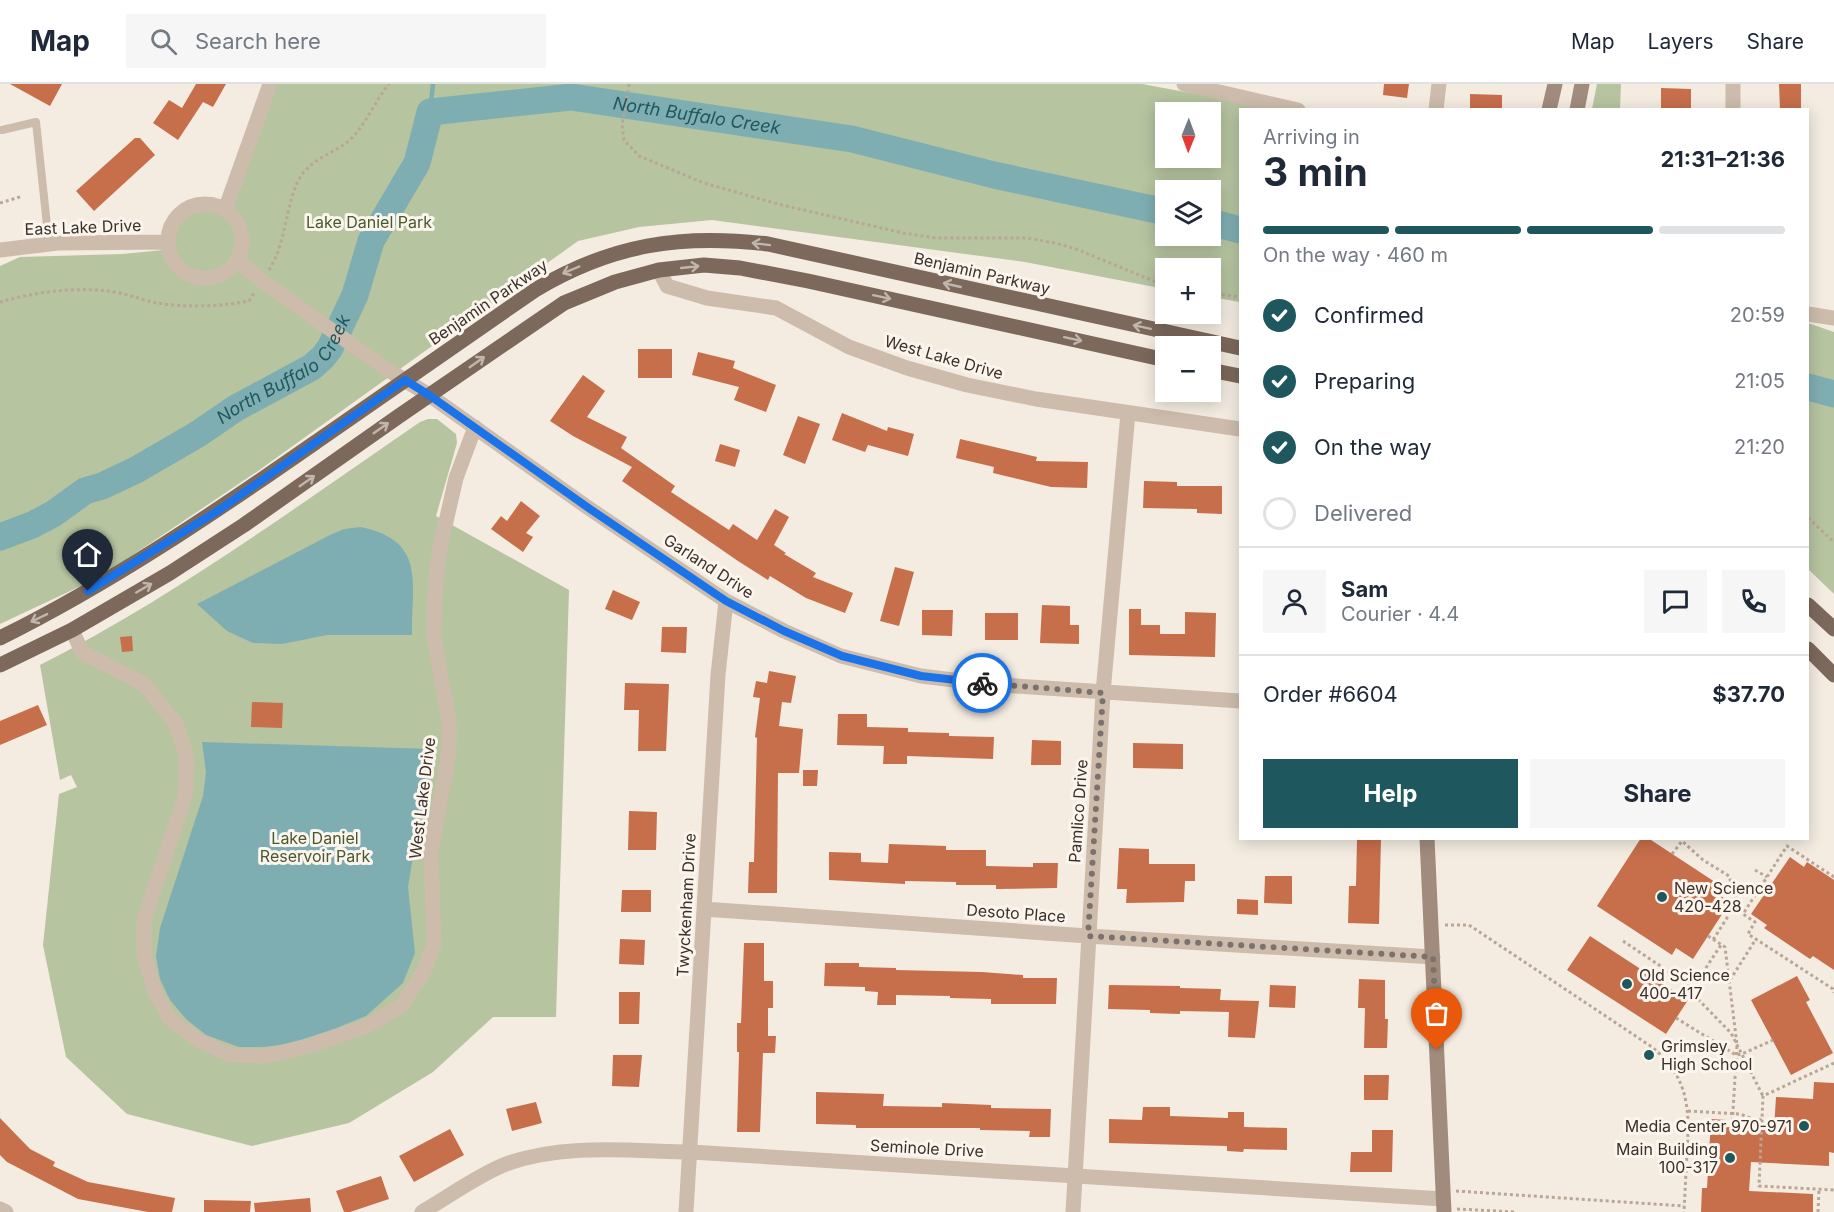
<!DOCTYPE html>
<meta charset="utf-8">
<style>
body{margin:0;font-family:Inter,sans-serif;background:#f6f6f7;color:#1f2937;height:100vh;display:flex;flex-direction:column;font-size:22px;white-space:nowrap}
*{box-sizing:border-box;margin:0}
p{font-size:20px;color:#747a83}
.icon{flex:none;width:33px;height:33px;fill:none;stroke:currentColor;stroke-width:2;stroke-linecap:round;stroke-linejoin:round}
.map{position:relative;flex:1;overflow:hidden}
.drawer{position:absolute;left:1239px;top:24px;width:570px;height:732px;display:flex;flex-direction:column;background:#fff;border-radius:0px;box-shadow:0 3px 15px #0003}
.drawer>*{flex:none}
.needle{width:39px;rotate:181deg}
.tools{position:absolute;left:1155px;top:18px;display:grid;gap:12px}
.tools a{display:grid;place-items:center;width:66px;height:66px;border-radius:0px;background:#fff;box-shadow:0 3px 15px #0003;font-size:30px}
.pin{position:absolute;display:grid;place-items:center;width:51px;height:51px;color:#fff;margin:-62px -26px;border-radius:50% 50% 50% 0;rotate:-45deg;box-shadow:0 0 6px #0007}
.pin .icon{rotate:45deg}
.courier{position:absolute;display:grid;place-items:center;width:60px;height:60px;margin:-30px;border:4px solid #1a73e8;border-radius:50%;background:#fff;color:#222;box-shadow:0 2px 8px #0007}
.headline em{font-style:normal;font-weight:700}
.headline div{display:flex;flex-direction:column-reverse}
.headline{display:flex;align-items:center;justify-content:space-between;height:102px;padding:0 24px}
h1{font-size:39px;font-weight:700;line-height:45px}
.bar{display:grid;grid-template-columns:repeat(4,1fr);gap:9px 6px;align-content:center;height:72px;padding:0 24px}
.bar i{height:8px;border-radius:4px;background:#e0e1e3}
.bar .selected{background:#1f575e}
.bar p{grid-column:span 4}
.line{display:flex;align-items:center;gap:15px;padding:0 24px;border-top:2px solid #e0e1e3}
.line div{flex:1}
.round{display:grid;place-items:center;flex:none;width:63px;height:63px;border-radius:0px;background:#f6f6f7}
ol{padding:0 24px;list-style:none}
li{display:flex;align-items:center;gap:18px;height:66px}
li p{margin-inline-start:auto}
li .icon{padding:6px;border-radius:50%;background:#1f575e;color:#fff;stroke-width:4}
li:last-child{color:#747a83}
li i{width:33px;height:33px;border:3px solid #e0e1e3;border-radius:50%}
.action{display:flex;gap:12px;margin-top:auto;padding:12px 24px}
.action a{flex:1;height:69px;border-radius:0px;background:#1f575e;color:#fff;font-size:24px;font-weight:700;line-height:69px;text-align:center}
.action a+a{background:#f6f6f7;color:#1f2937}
header{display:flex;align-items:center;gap:36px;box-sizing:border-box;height:84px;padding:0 30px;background:#fff;border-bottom:2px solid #e0e1e3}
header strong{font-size:28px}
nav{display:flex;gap:33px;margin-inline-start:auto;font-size:21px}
.search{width:420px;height:54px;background:#f6f6f7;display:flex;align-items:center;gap:15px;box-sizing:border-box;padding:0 21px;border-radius:0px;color:#747a83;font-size:22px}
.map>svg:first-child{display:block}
.green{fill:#b6c4a0;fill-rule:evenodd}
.water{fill:#7faeb2}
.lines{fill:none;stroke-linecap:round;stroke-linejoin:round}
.stream{stroke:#7faeb2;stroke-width:4.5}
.river{stroke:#7faeb2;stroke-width:27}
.building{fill:#c76e4b}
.path{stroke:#b9a696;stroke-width:3;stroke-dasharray:3 3;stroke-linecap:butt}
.service{stroke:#cdbcac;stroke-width:8}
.minor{stroke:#cdbcac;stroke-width:15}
.secondary{stroke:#a18b7d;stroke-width:15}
.primary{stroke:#7d685c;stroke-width:15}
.oneway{stroke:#c2b6ac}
.done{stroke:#7c726b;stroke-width:6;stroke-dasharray:0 10.8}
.route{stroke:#1a73e8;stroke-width:8}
.poi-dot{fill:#1f575e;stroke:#fbf5ee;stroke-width:2}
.labels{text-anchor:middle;stroke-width:6;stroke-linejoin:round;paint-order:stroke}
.park-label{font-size:16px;fill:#485a2e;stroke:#fbf5ee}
.street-label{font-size:16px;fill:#3b312b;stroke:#fbf5ee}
.poi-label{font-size:16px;fill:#3b312b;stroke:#fbf5ee;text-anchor:start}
.water-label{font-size:18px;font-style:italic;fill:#1f575e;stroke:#fbf5ee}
</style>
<header>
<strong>Map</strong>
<div class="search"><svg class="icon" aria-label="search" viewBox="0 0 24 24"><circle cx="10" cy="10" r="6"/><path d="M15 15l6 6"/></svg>Search here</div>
<nav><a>Map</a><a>Layers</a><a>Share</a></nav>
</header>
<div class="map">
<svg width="1834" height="1128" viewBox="0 0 1834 1128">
<rect width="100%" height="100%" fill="#f4ece1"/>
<path class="green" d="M276,0H1142L1278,25L1240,26V218L1211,213L1210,184H1166L1165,205L1025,178L712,136L639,143L578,157L258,387L100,493L0,540V182L20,173L123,170L163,166C173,149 183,124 206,124C211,124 219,129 224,131ZM1166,28H1210V74H1166ZM1166,106H1210V152H1166Z
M1597,0H1621L1620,25H1592Z
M1808,239L1834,248V510L1808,485Z
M428,335H437L456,350L457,359L436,432L569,506L556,933H493L433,988L349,1039L252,1062L127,1030L66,973L43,861L59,710L77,703L71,691L60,696L40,581C174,513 296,423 420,338Z"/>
<path class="water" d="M361,443C427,457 411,499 412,551H327L282,560L253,559L227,547L197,520L330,451L344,445Z
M202,658L432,665L429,703L419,737L408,803L415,869L403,899L366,932L334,945L288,960L263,963H239L206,951L186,935L170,916L160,895L156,872L160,844L203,712L206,688Z"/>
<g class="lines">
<path class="stream" d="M430,28L433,0"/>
<g class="river">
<path d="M1210,138L1240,146"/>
<path d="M1808,303L1834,310"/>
<path id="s1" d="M0,453L32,441L53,430L85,407L102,402L136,386L198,350L236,324L312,283L323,273L330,264L355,211L371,157L417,79L430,28L571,13L852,55L994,91L1166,128"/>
</g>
</g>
<path class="building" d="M10,0H62L50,22Z
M196,0H226L213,23L203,18L178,56L153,39L169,16L182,24Z
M1384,0H1409L1407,14L1383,11Z
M1779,0H1801V26H1780Z
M1661,4L1691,5V26H1661Z
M1470,10L1502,11V26H1470Z
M135,54H140L155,71L94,127L76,107Z
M638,265H672V294H638Z
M698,268L735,277L733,284L776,301L766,328L734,316L739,303L692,291Z
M583,291L605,307L587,333L627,353L621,364L675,402L671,408L729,446L733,440L757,456L775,425L789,433L774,461L786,469L784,470L816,489L813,493L853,509L845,529L806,514L770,492L768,496L738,477L622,397L632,383L573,352L550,337Z
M842,329L887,347L888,343L914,350L908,372L868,361L865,368L832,356Z
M798,332L820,340L805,380L783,371Z
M960,355L1037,373L1036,377L1088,378L1087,404L1051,403L993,389L994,383L956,374Z
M720,360L740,366L735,383L715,377Z
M1144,397L1177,398V402H1222V430L1197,429V425L1143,424Z
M521,417L540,432L526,449L533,453L523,468L491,445L501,432L507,437Z
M895,483L914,488L899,542L880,537Z
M613,506L640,518L632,536L605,525Z
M1042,521L1070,522V541H1079V560L1040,559Z
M1129,525H1141V541H1160V550H1185V528L1216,529L1215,573L1129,571Z
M922,526H953L952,552L922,551Z
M985,529H1018V556H985Z
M662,543H687L686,569L661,568Z
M132,552L133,567L122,568L120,553Z
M769,587L796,592L791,619L782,618L779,642L803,645L799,689H778L777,809H748L749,778H754L757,654L755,653L760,614L753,613L756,597L767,599Z
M625,599L669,600L666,667H638L639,626H624Z
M252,618L283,619L282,644L251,643Z
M38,621L47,641L0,661V637Z
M838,630H867V643L908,644V648L949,649V652L994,653L993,675L907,672V680H883L884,662L837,661Z
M1032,656L1061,657V681H1031Z
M1133,659L1183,660V685L1133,684Z
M803,686H818L817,702H803Z
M629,727L657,728L656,766H628Z
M1357,754H1381L1379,840L1348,839L1349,802H1356Z
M1641,754H1648L1718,800L1713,807L1730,818L1693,875L1676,864L1672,871L1597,822Z
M889,760L946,762V766H986V782L1033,783V779H1058L1057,804L996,805V801H956V798L905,797V800L829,796V768L861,769V778L888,779Z
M1119,764L1149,765V780H1195V797H1185L1184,818L1126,819L1127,805H1117Z
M1790,773L1804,783L1807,778L1834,796V886L1813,872L1810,875L1764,844L1767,841L1751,830Z
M1265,792H1292V820L1264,819Z
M622,806H651V828H621Z
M1237,815L1258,816V831L1237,830Z
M1590,852L1688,916L1666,950L1567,886Z
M620,855L645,856L644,881L619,880Z
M744,859H764V897H773V924H768V952H776L775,969H763L760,1048H737L739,968H737V939H741Z
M825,879H859V883L896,884V886L982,888L1023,891V894H1057L1056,920H991V915L950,914V912L896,911V921H877L878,908L865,907V903L824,902Z
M1797,892L1810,916L1806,918L1833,969L1791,991L1751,916Z
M1359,895L1385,896V935H1388L1387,964H1364L1365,924H1358Z
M1109,901L1180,902V904L1221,905L1220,916L1259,917L1255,954L1228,953L1229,928L1180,927V930L1150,929V926L1108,925Z
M1270,901L1296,902L1295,924L1269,923Z
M619,908H640L639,940H619Z
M613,971H642L639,1003L612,1002Z
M1364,991H1389L1388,1016H1364Z
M1814,998L1834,999V1069L1829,1068V1082L1751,1078L1749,1107L1813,1110V1128H1701L1702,1104H1707L1711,1035L1726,1036V1043L1774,1045L1776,1013L1813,1015Z
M816,1008L884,1010L883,1022L942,1023V1019L991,1021V1024L1051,1025L1050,1053H1029L1030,1047L980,1046V1044H856V1041L816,1040Z
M536,1018L542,1039L512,1047L506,1025Z
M1143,1023H1170V1032L1228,1034V1028H1244V1043L1287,1044V1066L1244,1065L1243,1068L1227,1067V1062L1109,1059V1035L1142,1036Z
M0,1034L30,1065L55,1078L53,1082L88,1098L175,1114L172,1128H148L78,1115L7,1078L0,1071Z
M450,1045L464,1071L414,1098L399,1072Z
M1372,1046H1393L1392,1088H1350L1351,1068H1372Z
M381,1092L389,1115L350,1128H344L336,1107Z
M310,1114L311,1128H255L254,1119Z
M204,1116L251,1117L250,1128H204Z"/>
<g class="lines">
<path class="path" d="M629,0L622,41L624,56L639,72L704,99L778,120L903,149L936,154H1027L1055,159L1076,165L1166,202
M0,119L23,112
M269,186C286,159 285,125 298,97C310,74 335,70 352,54C367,38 375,17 389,0
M1210,209L1240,213
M0,218C35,208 78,202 114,208C129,210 143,217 158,219C184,224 224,222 249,217L254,209
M1808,434L1834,458
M1672,770L1682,757L1703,776L1729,792L1737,818L1713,856
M1755,786L1767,793
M1834,793L1787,762L1743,830L1755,838L1748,850L1833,905L1834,909
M1445,841H1469L1652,963C1688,993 1690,1023 1687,1068C1686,1088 1685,1108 1684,1128
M1708,852L1725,863L1737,961L1732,1043
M1623,857L1686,899L1693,910L1731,949L1763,1012
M1730,896L1756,855
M1686,914L1721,861
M1676,934L1736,971L1742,970L1773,956
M1834,979L1763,1012L1759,1102L1834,1106
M1688,1027L1740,1030L1753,1035L1762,1036
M1456,1107L1684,1122
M1457,1125L1515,1128
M1818,1128L1819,1106"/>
<path class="service" d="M2,46L36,38L49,160"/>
<path class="minor" d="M1184,0L1298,26
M1436,26L1439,0
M1733,26V0
M168 157a37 37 0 1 1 74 0a37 37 0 1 1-74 0Z
M225,126L270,0
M0,166L58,159L168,158
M237,176L262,197L385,284L429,311L590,425L726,517L784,547L841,572L921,592L986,600L1240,617
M659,186L667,202L707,214L776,224L849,263L907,284L967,301L1036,315L1240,345
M1808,230L1834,234
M72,546L82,568L144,600L176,640L187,674L185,712L144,835V872L155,908L170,935L196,955L230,971L266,972L312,961L367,942L401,922L424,887L434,861L431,768L449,667V637L434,554L435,506L439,468L456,394L475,343
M704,825L1088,852L1433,873
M0,1125L6,1128
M422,1128C450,1112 476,1092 506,1080C564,1059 630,1067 691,1068L1443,1115
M686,1128L718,591L726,517
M1073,1128L1103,609L1128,329"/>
<path class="secondary" d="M1549,26L1555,0
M1577,26L1582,0
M1427,754L1444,1128"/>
<path class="primary" d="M1210,286L1240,292
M1808,521L1834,545
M0,554C111,499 214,429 316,358C389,307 462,256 535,206C612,160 680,150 768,160L1240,264
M1808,565L1834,591
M0,581L72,546L170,489L244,441L399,332L564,219L615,198L659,186L704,181L740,184L808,197L1166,276"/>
</g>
<defs><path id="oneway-shaft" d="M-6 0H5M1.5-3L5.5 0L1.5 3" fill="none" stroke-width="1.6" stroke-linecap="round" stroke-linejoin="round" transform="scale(1.5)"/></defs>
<g class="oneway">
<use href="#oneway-shaft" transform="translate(761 160) rotate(-173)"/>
<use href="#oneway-shaft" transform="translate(690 183) rotate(-6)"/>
<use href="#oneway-shaft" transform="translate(571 186) rotate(157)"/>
<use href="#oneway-shaft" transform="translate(952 201) rotate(-167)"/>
<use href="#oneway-shaft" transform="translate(882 213) rotate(12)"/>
<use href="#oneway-shaft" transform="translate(1142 243) rotate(-168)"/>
<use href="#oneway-shaft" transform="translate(1073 255) rotate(12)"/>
<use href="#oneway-shaft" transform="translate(477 278) rotate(-35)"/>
<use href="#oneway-shaft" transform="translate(381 344) rotate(-35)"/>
<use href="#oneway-shaft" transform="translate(307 397) rotate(-35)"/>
<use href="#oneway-shaft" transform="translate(144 504) rotate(-30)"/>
<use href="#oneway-shaft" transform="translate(39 534) rotate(154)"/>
</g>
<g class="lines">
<path class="done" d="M982,599L1103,609L1088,852L1433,873L1437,966"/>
<path class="route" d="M88,507L219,426L405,296L429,311L590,425L726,517L784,547L842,572L921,592L982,599"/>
</g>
<g class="poi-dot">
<circle cx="1662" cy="813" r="6"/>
<circle cx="1627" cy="900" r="6"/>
<circle cx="1649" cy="971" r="6"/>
<circle cx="1804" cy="1042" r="6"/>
<circle cx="1730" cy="1074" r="6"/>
</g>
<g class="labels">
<g class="park-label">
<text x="369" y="144">Lake Daniel Park</text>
<text x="315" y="760">Lake Daniel<tspan x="315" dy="18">Reservoir Park</tspan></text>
</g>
<g class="street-label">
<text transform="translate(83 143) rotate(-2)" y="6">East Lake Drive</text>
<text transform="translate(982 189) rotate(13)" y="6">Benjamin Parkway</text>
<text transform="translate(488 218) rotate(-34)" y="6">Benjamin Parkway</text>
<text transform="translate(944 273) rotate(16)" y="6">West Lake Drive</text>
<text transform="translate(709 482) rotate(33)" y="6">Garland Drive</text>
<text transform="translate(422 714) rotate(-83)" y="6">West Lake Drive</text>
<text transform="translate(1078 727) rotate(-86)" y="6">Pamlico Drive</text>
<text transform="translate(686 821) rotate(-87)" y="6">Twyckenham Drive</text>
<text transform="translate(1016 829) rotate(4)" y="6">Desoto Place</text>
<text transform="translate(927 1064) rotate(3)" y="6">Seminole Drive</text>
</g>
<g class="poi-label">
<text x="1674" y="810">New Science<tspan x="1674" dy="18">420-428</tspan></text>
<text x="1639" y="897">Old Science<tspan x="1639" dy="18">400-417</tspan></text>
<text x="1661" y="968">Grimsley<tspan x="1661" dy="18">High School</tspan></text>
<text x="1792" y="1048" text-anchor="end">Media Center 970-971</text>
<text x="1718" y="1071" text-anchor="end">Main Building<tspan x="1718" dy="18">100-317</tspan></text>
</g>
<g class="water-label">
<text dy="6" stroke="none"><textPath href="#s1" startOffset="910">North Buffalo Creek</textPath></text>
<text dy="6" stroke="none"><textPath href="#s1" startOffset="334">North Buffalo Creek</textPath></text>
</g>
</g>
</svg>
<div class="tools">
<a><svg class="needle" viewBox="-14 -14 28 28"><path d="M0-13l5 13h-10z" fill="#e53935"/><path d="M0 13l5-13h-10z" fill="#747a83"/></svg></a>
<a><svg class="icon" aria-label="layers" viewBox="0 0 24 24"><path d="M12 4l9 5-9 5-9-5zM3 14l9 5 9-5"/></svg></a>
<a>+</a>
<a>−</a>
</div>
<div class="pin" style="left:1437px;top:966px;background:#ea580c"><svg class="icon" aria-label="bag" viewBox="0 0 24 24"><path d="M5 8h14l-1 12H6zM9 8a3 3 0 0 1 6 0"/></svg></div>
<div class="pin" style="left:88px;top:507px;background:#1f2937"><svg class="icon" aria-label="home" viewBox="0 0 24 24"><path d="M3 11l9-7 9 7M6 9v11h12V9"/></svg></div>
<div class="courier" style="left:982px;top:599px"><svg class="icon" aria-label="bike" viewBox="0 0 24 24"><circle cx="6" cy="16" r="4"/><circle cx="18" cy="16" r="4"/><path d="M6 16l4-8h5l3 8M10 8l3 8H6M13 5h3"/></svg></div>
<section class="drawer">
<div class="headline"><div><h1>3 min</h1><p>Arriving in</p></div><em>21:31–21:36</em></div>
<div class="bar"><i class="selected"></i><i class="selected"></i><i class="selected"></i><i></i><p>On the way · 460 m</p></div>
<ol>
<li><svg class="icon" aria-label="check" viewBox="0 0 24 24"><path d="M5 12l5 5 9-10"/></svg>Confirmed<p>20:59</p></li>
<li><svg class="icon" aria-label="check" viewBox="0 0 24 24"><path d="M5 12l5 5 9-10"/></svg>Preparing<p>21:05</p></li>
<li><svg class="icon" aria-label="check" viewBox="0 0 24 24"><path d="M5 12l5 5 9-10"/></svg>On the way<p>21:20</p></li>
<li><i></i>Delivered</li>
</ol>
<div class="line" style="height:108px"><a class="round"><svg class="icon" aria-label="person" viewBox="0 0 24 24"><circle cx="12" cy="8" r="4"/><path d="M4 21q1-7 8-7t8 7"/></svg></a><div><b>Sam</b><p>Courier · 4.4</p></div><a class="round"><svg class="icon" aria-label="chat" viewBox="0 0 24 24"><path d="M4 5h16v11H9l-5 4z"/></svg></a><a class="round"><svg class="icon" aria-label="phone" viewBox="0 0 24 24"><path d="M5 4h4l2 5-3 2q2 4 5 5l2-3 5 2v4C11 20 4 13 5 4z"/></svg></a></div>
<div class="line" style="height:78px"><div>Order #6604</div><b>$37.70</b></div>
<div class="action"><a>Help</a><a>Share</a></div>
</section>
</div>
